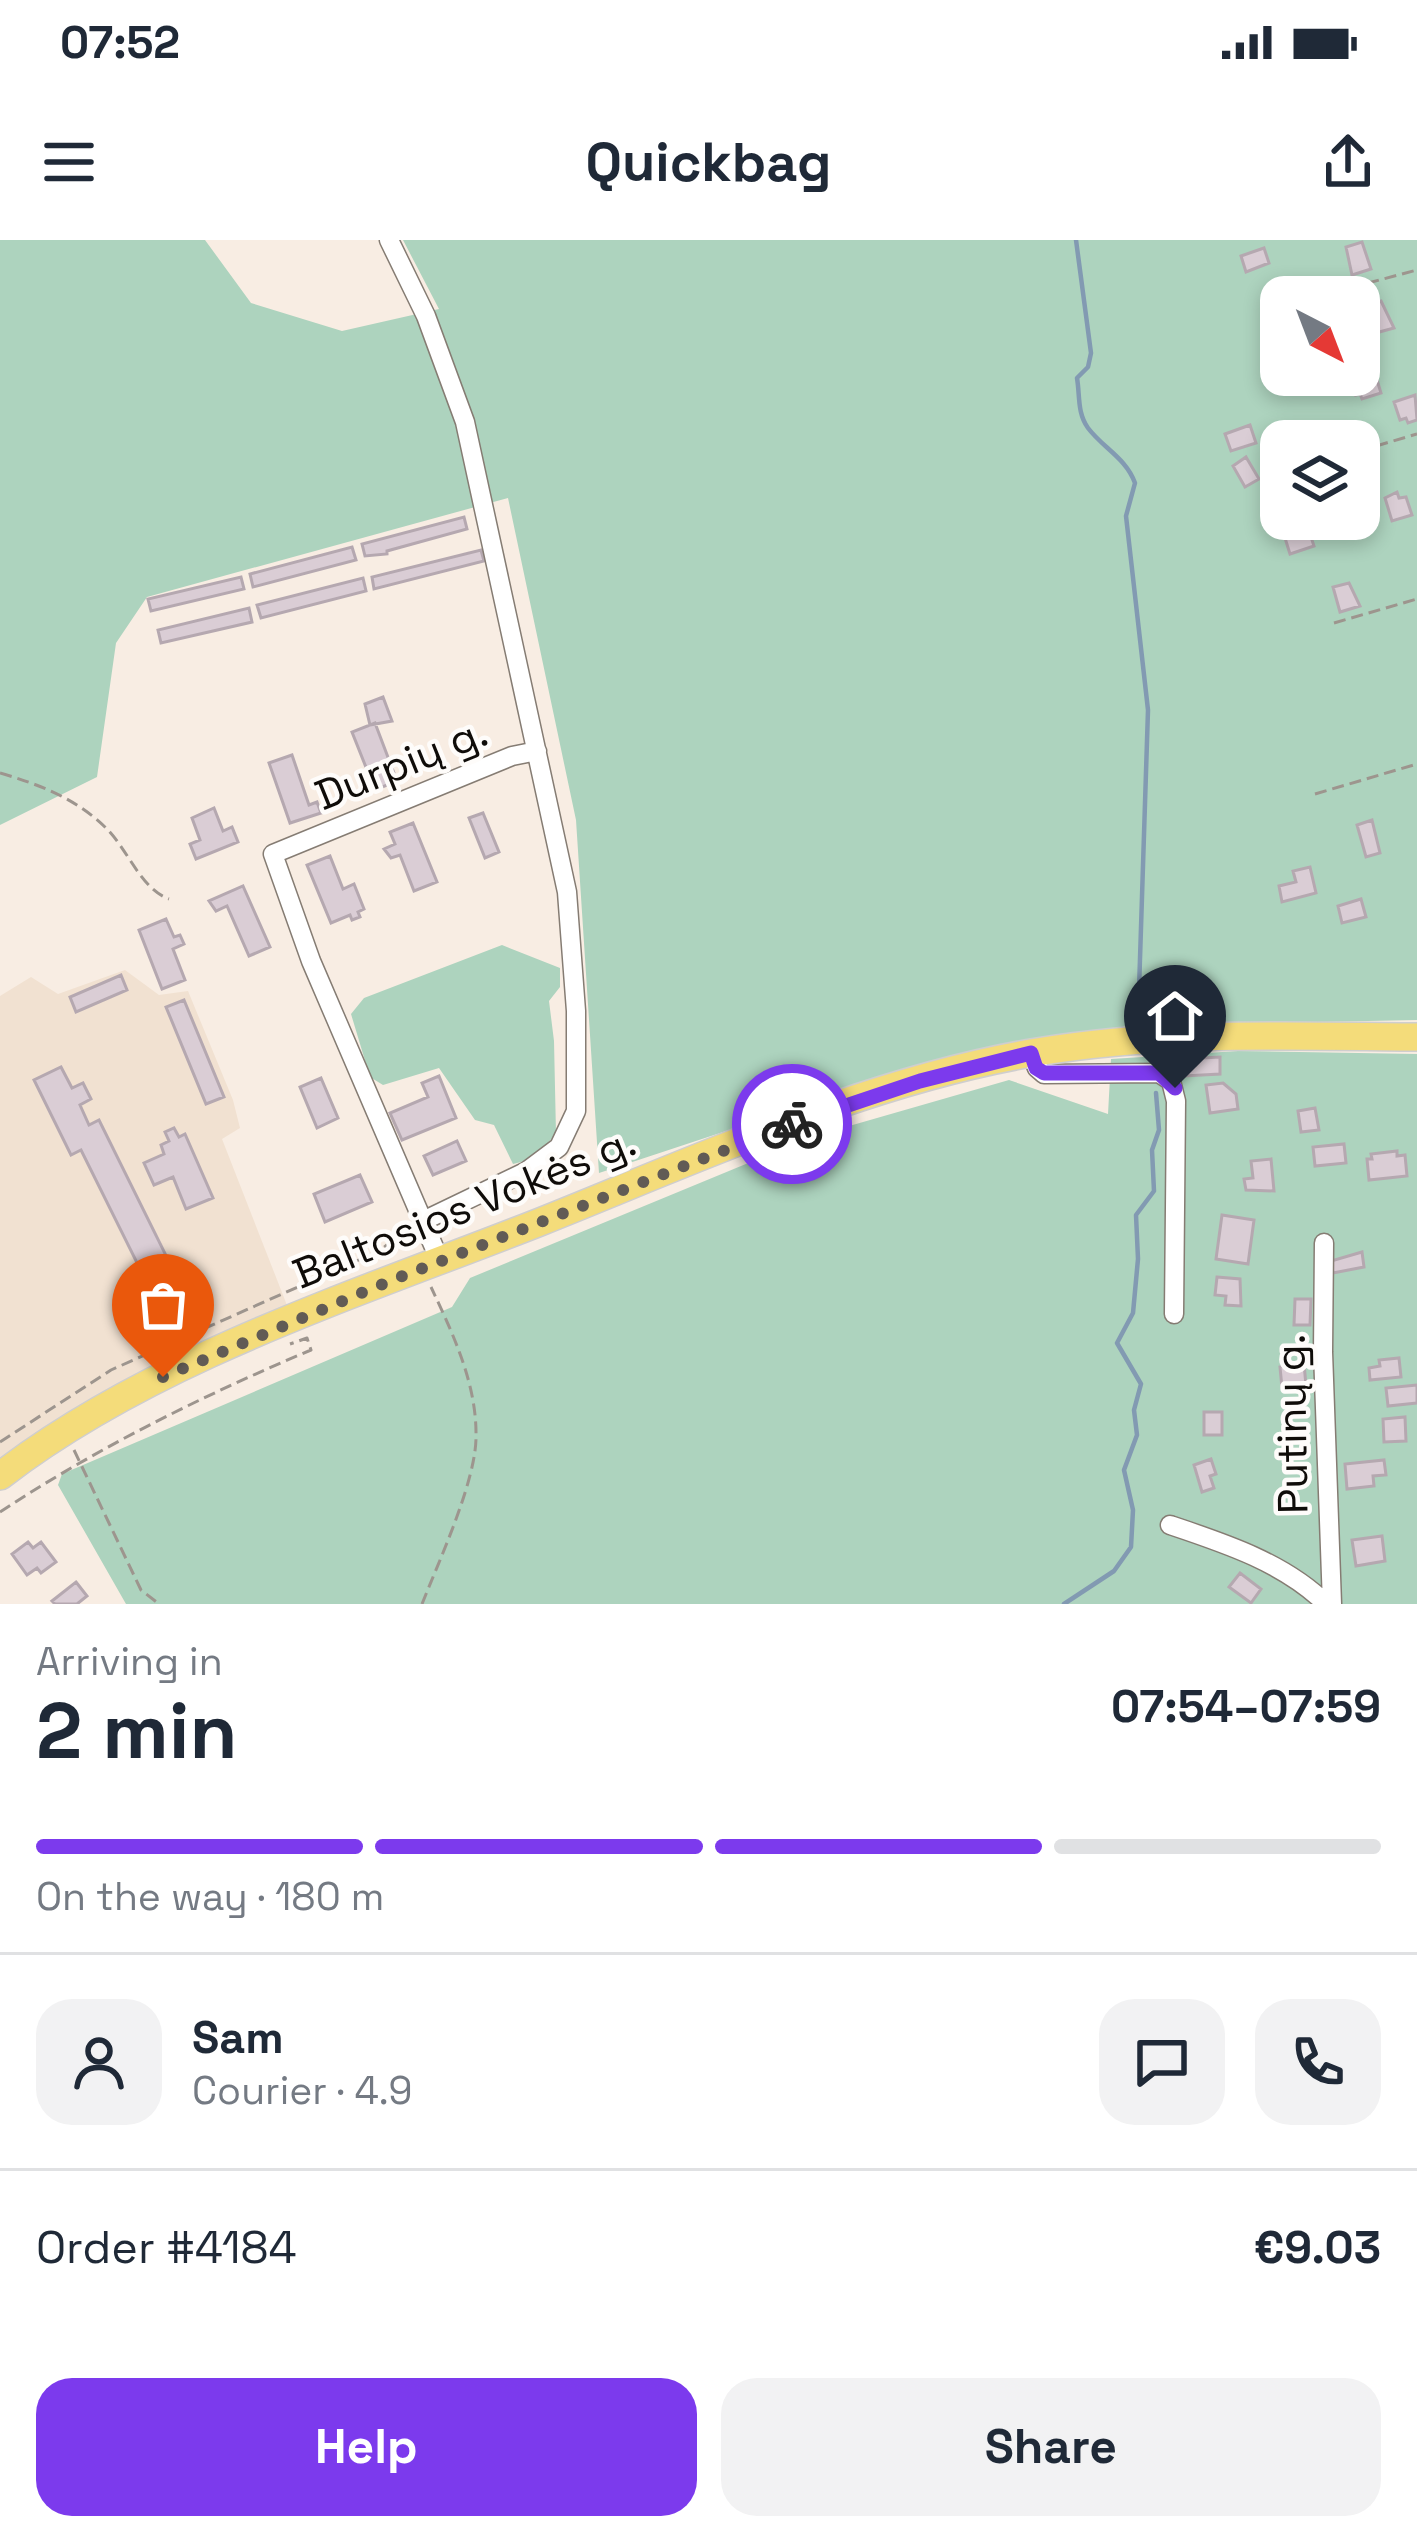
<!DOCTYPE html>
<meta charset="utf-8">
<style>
body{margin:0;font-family:"Space Grotesk",sans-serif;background:#f2f2f3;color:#1f2937;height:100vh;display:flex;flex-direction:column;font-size:45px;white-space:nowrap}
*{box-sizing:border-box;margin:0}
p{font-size:39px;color:#747a83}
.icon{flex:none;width:66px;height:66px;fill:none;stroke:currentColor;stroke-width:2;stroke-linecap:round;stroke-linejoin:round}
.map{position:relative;height:1364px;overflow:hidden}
.side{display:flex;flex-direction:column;background:#fff;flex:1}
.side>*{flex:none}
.needle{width:78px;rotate:138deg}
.tools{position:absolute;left:1260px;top:36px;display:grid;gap:24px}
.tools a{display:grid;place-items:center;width:120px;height:120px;border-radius:24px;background:#fff;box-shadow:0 6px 18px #0003;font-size:60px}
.pin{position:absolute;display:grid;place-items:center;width:102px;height:102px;color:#fff;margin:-123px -51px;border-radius:50% 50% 50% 0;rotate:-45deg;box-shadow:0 0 12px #0007}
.pin .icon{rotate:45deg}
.courier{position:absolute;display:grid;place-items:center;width:120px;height:120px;margin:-60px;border:9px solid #7c3aed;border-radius:50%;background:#fff;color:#222;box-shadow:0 3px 15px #0007}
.head em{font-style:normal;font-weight:700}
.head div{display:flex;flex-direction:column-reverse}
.head{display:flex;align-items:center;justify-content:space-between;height:204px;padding:0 36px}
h1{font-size:78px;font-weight:700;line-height:90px}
.bar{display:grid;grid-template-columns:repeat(4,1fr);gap:18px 12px;align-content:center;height:144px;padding:0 36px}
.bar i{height:15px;border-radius:9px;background:#e0e1e3}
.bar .current{background:#7c3aed}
.bar p{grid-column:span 4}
.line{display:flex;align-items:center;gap:30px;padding:0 36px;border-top:3px solid #e0e1e3}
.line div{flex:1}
.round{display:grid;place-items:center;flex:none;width:126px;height:126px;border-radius:36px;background:#f2f2f3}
.button{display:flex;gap:24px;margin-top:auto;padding:24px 36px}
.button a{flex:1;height:138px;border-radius:36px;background:#7c3aed;color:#fff;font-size:48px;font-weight:700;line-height:138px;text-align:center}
.button a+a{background:#f2f2f3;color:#1f2937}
.status{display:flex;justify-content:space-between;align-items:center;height:84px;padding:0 60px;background:#fff;direction:ltr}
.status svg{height:33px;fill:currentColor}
header{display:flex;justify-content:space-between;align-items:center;height:156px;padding:0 36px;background:#fff;font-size:54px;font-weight:700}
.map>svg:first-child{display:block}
.built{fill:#f1e1d1}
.green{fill:#add3be;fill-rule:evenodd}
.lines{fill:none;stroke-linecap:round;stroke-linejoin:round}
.stream{stroke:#829ab2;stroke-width:4.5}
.building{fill:#dacdd5;stroke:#b5a8b0;stroke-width:3}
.street-casing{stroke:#857c73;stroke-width:21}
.primary-casing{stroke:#cfcece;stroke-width:30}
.path{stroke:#9d958e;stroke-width:3;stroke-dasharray:12 6;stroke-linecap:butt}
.street{stroke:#fff;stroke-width:18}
.primary{stroke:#f4dc7a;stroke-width:27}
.done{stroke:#615b55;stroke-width:12;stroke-dasharray:0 21.6}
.route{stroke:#7c3aed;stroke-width:15}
.labels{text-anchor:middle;stroke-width:9;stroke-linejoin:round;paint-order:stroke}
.street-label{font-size:42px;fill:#0f0c09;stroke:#fefcfa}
</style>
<div class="status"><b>07:52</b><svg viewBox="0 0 49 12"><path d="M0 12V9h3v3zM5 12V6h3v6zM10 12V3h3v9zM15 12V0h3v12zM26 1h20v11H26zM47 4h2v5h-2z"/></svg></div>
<header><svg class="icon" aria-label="menu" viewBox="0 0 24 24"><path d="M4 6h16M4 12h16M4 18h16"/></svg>Quickbag<svg class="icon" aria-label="share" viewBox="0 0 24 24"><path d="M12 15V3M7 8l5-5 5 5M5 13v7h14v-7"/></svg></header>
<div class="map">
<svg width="1417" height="1364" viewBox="0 0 1417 1364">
<rect width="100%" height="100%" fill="#f8ede3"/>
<path class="built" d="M125,730L159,755L188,751L233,860L240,888L222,899L290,1073L86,1166L38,1193L0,1224V756L31,737L58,754Z"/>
<path class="green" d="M0,0H205L251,63L342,91L439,69L403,0H1417V780L1129,786L1067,795L880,840L599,933L576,580L508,258L147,357L116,403L97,537L0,585ZM1281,57H1359V135H1281ZM1281,201H1359V279H1281Z
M502,705L560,728V747L549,761L554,801L556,894L533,919L513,924L494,885L475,880L439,828L383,845L370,837L351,774L364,758Z
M1238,811L1417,814V1364H126L58,1245L62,1234L452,1067L470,1038L811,897L1009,840L1108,874L1111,819Z"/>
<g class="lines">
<path class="stream" d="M1076,0L1091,113L1088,127L1077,138C1080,155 1077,173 1088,188C1103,208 1126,218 1135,243L1126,276L1148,470L1139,750
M1064,1364L1114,1331L1131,1307L1133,1270L1124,1230L1137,1195L1134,1170L1141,1144L1117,1103L1133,1073L1138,1019L1136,975L1154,951L1152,910L1159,890L1156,853"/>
</g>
<path class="building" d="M1362,2L1371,29L1352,35L1346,7Z
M1264,8L1269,23L1246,32L1241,16Z
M1381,61L1394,88L1372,94L1367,65Z
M1374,130L1381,153L1362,159L1360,154L1356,155L1355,136Z
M1415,155L1417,180L1408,183L1406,178L1400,180L1394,162Z
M1250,185L1256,203L1231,211L1225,194Z
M1246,217L1259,239L1245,247L1233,226Z
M1397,252L1399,258L1406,257L1412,275L1392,281L1385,258Z
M464,277L467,289L387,311V314L365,316L362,304Z
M1309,291L1314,306L1290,314L1285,298Z
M352,307L356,320L253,347L250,334Z
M481,310L484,321L374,349L372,337Z
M241,337L244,349L151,371L148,359Z
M363,338L366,351L261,378L257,365Z
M1349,343L1360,366L1340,372L1333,347Z
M249,368L252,382L161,403L158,390Z
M383,457L392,481L370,485L365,464Z
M375,483L397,541L375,550L352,492Z
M292,515L309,565L317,562L321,573L290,583L269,523Z
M214,568L223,591L232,587L238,602L196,619L190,604L200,600L192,578Z
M483,573L499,612L485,618L469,578Z
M1372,580L1380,613L1366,617L1357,585Z
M413,583L437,642L414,651L400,615L391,618L384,609L395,604L390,592Z
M330,616L343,649L354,644L364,669L358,672L360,677L352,680L350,675L331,683L307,625Z
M1310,627L1316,653L1282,662L1279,646L1296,642L1293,631Z
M243,646L270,707L249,716L227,666L216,671L209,661Z
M1361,659L1366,677L1342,683L1338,666Z
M166,679L174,697L180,695L184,704L173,709L185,740L162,749L139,690Z
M121,735L127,750L76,772L70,757Z
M184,760L224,857L206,864L166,767Z
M1220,817V834L1184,836V819Z
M61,827L72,848L83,843L91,859L80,865L89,885L99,880L185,1054L159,1067L81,910L71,915L34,840Z
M439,836L456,878L402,900L390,873L428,857L422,843Z
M321,838L338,878L317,888L300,847Z
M1223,843L1236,854L1238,869L1210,873L1206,845Z
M1315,868L1319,890L1301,892L1298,871Z
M174,888L179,897L185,894L213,958L186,969L173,937L154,945L144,923L164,914L161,905L169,901L165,892Z
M457,901L466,921L433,935L424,916Z
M1344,904L1346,923L1315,926L1313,907Z
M1397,911V916L1405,915L1407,936L1369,940L1367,919H1372L1371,914Z
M1271,919L1274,951L1246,950L1244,939L1253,938L1251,921Z
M360,935L372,962L325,982L314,954Z
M1222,975L1254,980L1248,1024L1216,1019Z
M1362,1012L1364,1027L1333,1033L1331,1021Z
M1217,1037L1240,1039L1241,1066L1225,1065L1226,1056L1215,1055Z
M1295,1059H1311L1310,1085H1294Z
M1399,1118L1401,1137L1370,1140L1369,1128L1380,1126L1379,1120Z
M1304,1123L1306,1146L1282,1148L1280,1127Z
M1417,1145V1163L1388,1166L1386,1148Z
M1204,1172H1222V1195H1204Z
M1405,1177L1406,1201L1384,1202L1383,1179Z
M1211,1219L1216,1234L1210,1236L1214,1248L1202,1252L1194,1225Z
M1384,1220L1386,1235L1373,1236L1374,1246L1347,1249L1345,1224Z
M1382,1296L1385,1321L1356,1326L1352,1300Z
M28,1302L33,1308L41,1302L56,1322L41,1333L37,1328L27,1335L12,1314Z
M1240,1333L1261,1349L1251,1363L1229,1347Z
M76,1342L87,1356L77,1364H55L52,1361Z"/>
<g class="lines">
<g class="street-casing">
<path id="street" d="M389,0L426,76L465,182L567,652L576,771V871L559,907L527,931L423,981
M1031,813L1037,828L1044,834L1159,833L1171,841L1176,861L1174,1074
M1324,1003L1323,1112L1332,1364
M440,1021L311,721L273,614L512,516L537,511
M1170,1285C1224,1303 1285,1323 1326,1364"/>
</g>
<g class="primary-casing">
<path id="primary" d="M0,1236C153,1118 360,1053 540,982C698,919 868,840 1037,812C1163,791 1290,796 1417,797"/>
</g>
<path class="path" d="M1315,57L1417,30
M1359,211L1417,194
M1265,238L1281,233
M1334,383L1417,359
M0,533C41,545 77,559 107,589C128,610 141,649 169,659
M1315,554L1417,524
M0,1202L111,1130L381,1010L407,988
M74,1210L141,1350L159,1364
M0,1272C99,1207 202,1156 311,1110L307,1098L290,1104
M422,1364C439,1321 476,1241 476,1197C477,1144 453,1094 431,1047"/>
<use href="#street" class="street"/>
<use href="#primary" class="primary"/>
</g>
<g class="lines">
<path class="done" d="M163,1137L390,1041L792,884"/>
<path class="route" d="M792,884L920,841L1031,813L1036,828L1044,833H1159L1175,848"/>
</g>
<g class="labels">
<g class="street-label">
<text transform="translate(401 523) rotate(-22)" y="15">Durpių g.</text>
<text transform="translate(464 967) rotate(-22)" y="15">Baltosios Vokės g.</text>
<text transform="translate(1291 1184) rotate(-91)" y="15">Putinų g.</text>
</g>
</g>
</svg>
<div class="tools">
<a><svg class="needle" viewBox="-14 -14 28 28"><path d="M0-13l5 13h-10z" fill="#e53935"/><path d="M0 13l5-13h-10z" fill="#747a83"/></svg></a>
<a><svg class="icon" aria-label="layers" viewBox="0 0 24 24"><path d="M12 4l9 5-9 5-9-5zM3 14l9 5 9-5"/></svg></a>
</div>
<div class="pin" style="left:163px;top:1137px;background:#ea580c"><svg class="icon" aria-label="bag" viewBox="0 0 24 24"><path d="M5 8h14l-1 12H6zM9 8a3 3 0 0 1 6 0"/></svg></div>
<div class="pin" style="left:1175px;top:848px;background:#1f2937"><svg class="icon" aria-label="home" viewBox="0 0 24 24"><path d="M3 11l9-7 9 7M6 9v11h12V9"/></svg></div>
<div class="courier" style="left:792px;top:884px"><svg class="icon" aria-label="bike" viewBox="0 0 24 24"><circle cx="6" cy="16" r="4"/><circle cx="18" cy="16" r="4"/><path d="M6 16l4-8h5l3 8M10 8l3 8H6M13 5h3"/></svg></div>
</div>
<section class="side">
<div class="head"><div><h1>2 min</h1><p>Arriving in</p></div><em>07:54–07:59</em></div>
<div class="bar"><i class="current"></i><i class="current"></i><i class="current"></i><i></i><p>On the way · 180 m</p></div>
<div class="line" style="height:216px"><a class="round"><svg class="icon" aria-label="person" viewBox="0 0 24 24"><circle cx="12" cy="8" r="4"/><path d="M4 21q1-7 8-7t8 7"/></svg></a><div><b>Sam</b><p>Courier · 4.9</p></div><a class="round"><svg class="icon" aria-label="chat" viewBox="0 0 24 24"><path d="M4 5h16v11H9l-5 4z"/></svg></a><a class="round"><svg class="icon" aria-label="phone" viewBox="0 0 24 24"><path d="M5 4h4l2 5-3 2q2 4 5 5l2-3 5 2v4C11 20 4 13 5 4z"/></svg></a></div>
<div class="line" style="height:156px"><div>Order #4184</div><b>€9.03</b></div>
<div class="button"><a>Help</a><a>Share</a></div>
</section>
